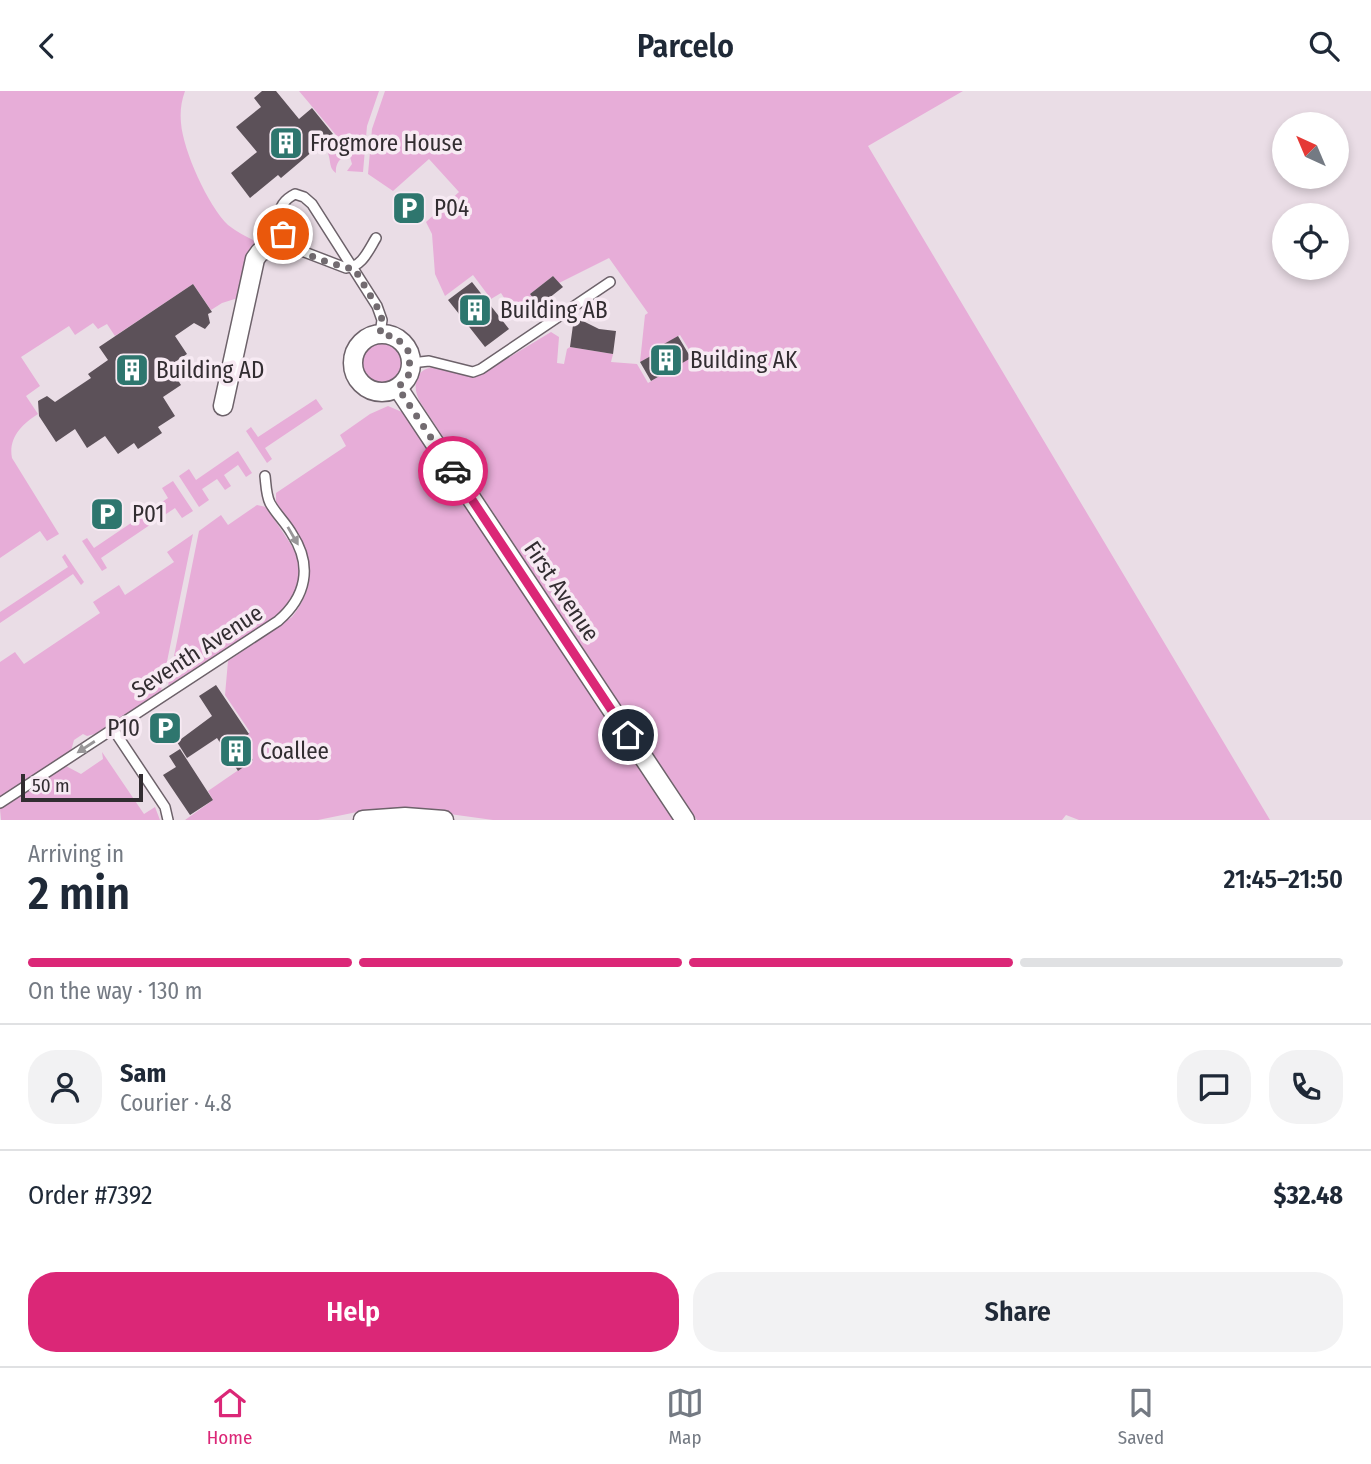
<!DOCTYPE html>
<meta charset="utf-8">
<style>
body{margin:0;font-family:"Fira Sans Condensed",sans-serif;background:#f2f2f3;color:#1f2937;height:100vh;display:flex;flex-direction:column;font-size:26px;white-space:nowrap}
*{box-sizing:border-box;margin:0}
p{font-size:23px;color:#747a83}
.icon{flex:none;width:38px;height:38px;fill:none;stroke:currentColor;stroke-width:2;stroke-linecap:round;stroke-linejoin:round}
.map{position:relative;height:729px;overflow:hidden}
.details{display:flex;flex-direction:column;background:#fff;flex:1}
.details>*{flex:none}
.needle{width:46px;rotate:316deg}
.tools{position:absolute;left:1272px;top:21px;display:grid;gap:14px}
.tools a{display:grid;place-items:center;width:77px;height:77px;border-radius:50%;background:#fff;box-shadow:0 4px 10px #0003;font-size:35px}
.scale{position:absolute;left:21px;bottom:18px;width:122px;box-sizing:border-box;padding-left:7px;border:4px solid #322d31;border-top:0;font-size:19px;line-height:24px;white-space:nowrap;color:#322d31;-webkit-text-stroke:5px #f7eaf3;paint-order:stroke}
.pin{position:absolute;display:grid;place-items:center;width:60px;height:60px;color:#fff;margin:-30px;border:4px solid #fff;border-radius:50%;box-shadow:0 2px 7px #0007}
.courier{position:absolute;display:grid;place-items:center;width:70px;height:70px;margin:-35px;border:5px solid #db2777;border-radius:50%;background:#fff;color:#222;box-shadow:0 2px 9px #0007}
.summary em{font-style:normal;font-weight:600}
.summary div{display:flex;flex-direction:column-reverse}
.summary{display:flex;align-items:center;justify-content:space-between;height:119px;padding:0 28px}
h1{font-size:46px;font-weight:600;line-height:52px}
.bar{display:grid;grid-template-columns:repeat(4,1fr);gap:10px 7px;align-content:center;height:84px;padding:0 28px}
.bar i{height:9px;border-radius:5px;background:#e0e1e3}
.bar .selected{background:#db2777}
.bar p{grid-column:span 4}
.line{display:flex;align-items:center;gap:18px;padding:0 28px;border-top:2px solid #e0e1e3}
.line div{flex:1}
.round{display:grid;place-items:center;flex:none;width:74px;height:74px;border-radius:28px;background:#f2f2f3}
.cta{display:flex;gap:14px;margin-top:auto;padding:14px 28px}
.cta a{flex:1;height:80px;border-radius:28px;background:#db2777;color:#fff;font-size:28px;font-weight:600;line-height:80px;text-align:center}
.cta a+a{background:#f2f2f3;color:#1f2937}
header{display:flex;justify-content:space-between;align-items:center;height:91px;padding:0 28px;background:#fff;font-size:32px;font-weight:600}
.menu{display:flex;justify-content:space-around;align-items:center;height:98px;border-top:2px solid #e0e1e3;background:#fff;font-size:19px;color:#747a83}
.menu a{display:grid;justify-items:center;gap:4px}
.menu .selected{color:#db2777}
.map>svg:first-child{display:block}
.green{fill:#e7add8}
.building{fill:#5c5159}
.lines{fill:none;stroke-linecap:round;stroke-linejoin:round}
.lane-casing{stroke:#6d626a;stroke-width:12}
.street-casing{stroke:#6d626a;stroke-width:21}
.lane{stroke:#fff;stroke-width:9}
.street{stroke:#fff;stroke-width:18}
.oneway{fill:#989698}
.done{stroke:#726b70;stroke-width:7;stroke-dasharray:0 12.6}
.route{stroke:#db2777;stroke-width:9}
.labels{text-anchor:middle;stroke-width:7;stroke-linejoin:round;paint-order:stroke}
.poi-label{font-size:23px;fill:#322d31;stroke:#f7eaf3;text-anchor:start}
.street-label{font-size:23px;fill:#322d31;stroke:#f7eaf3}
</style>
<header><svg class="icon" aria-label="back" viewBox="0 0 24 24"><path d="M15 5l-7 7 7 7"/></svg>Parcelo<svg class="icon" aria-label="search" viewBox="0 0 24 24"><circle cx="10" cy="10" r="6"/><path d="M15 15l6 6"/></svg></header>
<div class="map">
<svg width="1371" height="729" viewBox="0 0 1371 729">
<rect width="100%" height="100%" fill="#eadde6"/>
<path class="green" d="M0,0H185C181,11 180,21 181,32C183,59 208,115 228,134C238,142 249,147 261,153L238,207L222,212L211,219L193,193L115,245L107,233L98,238L93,232L75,244L69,235L21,266L40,295L26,305L38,323C22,333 8,347 12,367L59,443L47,450L40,440L0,467Z
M299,0H379L367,35L363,81L347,80L352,73L350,66L347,65C339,67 335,74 336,82C327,76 333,67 324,55L336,44Z
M385,0H963L868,55L1270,729H1079L1066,724L1062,729H697L420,311C416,303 413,293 419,284C431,266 461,288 478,285L551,241L559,246L557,272L564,273L567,258L570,256L613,263L611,271L637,273L648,292L693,265L680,244L656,258L658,261L640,271L645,224L648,222L609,167L559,192L553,185L530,203L535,210L516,225L501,202L491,208L473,184L445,205L435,183L432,143L426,131L459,101L429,68L393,100L368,83L372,38Z
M361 272a21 21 0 1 1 42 0a21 21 0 1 1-42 0Z
M316,308L323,318L265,357L272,368L267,372L246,340L251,336L258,346Z
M388,315L402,321L409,328L675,729H493L435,721L381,720L357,721L318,729H185L213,709L208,700L253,669L240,649L250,641L225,604L228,570L292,526C327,482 302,450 276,411V402L346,355L340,344L370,323Z
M238,360L252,382L246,386L238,374L224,384L231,395L225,399L217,388L202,398L209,409L199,416L179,385L189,378L196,389Z
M173,390L193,420L182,427L175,417L101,467L107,477L102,480L82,450L87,447L94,457L168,407L162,397Z
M257,414L266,416L296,461L300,484L293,506L278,524L168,595L199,440L221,424L228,434Z
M193,443L161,600L95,643L87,645L83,643L74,649L71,660L0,706V571L15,561L24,573L100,522L93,511L119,494L125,504L174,471L167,461Z
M65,463L84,491L81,494L73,483L0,532V521L68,476L62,466Z
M102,661L144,723L155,716L160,729H1L0,718L66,675L81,683L103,668Z"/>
<path class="building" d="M262,0H276L299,28L312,17L333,43L281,87L278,84L250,107L231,82L257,61L236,36L261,16L254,7Z
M553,185L563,196L539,215L530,203Z
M472,191L509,238L485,256L448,209Z
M193,193L212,221L208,223L210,232L205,238L194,232L175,245L187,263L169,275L181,294L163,306L175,325L158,336L162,342L138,358L134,352L118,363L105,345L87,357L75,338L56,351L39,325L38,310L47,305L55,311L91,287L88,283L108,269L99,256Z
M577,227L599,238L616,240L613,263L570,256L573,234Z
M678,245L691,267L651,290L640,271L658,261L655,258Z
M216,594L249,643L240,649L253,669L238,680L217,647L187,667L177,651L212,625L199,605Z
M180,658L213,709L190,724L163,684L176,676L169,665Z"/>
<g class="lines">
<g class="lane-casing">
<path id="lane" d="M376,147C368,160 362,176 346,177L294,157C277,141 271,115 295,103L304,106L312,113L377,215L382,229L380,243
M411,272L429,270L473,281L481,278L610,191
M113,638L165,716L168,729
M0,712L278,530C306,506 313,475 292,443C286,432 276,423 270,412C266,404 266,393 265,385"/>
</g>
<g class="street-casing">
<path id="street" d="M353 272a29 29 0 1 1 58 0a29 29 0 1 1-58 0Z
M398,297L685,729
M223,315L255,168L260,161L288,150
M363,729L405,726L444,729"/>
</g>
<use href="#lane" class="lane"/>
<use href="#street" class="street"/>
</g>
<defs><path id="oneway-solid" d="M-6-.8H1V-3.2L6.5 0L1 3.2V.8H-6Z" transform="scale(1.75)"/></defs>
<g class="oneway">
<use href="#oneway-solid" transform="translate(293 445) rotate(60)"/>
<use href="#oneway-solid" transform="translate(86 656) rotate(147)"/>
</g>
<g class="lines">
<path class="done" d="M283,143C297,164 323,169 346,177H354L380,221L382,229L380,243L396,246L409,261L410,282L398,297L453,380"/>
<path class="route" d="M453,380L628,644"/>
</g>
<defs>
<g id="building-square" transform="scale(1.75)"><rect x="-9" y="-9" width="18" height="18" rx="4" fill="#2e766e" stroke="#f7eaf3"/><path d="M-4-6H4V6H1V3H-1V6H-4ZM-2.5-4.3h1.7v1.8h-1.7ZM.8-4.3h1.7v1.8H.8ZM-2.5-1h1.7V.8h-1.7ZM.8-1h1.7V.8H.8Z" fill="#fff"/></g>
<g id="parking-square" transform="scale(1.75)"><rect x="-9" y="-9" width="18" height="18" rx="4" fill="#2e766e" stroke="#f7eaf3"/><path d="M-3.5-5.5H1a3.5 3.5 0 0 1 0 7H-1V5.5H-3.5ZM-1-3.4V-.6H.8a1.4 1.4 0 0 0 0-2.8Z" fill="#fff"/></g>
</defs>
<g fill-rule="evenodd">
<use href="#building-square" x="286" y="52"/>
<use href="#parking-square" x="409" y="117"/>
<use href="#building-square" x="475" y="219"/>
<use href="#building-square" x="666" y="269"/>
<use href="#building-square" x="132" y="279"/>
<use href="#parking-square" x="107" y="423"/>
<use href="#parking-square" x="165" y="637"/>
<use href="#building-square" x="236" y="660"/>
</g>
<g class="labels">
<g class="poi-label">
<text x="310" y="60">Frogmore House</text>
<text x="434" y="125">P04</text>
<text x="500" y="227">Building AB</text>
<text x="690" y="277">Building AK</text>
<text x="156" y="287">Building AD</text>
<text x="132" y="431">P01</text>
<text x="140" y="645" text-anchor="end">P10</text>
<text x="260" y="668">Coallee</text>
</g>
<g class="street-label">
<text transform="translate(562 500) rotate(56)" y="8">First Avenue</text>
<text transform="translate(197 560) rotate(-33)" y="8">Seventh Avenue</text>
</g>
</g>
</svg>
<div class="tools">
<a><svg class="needle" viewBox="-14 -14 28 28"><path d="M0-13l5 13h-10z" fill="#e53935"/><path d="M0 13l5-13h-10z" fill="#747a83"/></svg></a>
<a><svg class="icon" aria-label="locate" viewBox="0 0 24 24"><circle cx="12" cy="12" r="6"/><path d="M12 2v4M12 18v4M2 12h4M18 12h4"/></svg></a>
</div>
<div class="scale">50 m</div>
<div class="pin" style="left:283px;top:143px;background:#ea580c"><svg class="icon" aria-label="bag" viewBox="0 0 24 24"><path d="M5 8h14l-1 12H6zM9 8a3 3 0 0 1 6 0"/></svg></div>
<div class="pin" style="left:628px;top:644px;background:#1f2937"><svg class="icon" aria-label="home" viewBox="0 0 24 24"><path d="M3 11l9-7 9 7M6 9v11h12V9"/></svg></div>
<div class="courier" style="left:453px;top:380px"><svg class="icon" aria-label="car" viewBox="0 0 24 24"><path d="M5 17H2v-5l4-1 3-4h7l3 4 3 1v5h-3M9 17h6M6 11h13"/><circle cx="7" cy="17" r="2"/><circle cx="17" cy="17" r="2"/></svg></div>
</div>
<section class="details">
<div class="summary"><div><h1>2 min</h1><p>Arriving in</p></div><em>21:45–21:50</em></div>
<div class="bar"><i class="selected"></i><i class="selected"></i><i class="selected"></i><i></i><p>On the way · 130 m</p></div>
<div class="line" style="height:126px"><a class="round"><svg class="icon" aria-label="person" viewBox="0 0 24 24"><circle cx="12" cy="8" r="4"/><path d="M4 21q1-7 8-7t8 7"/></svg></a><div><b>Sam</b><p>Courier · 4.8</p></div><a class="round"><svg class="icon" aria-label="chat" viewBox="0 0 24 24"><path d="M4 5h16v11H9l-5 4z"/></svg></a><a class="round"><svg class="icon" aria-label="phone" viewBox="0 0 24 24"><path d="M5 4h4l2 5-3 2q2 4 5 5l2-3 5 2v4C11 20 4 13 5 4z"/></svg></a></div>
<div class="line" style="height:91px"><div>Order #7392</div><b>$32.48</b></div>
<div class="cta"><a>Help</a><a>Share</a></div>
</section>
<nav class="menu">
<a class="selected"><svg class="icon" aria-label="home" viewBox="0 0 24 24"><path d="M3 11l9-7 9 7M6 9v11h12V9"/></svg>Home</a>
<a><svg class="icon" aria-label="map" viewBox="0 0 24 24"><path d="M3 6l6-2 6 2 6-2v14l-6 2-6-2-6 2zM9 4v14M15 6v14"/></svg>Map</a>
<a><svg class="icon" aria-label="saved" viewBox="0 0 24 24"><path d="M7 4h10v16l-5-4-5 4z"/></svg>Saved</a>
</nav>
